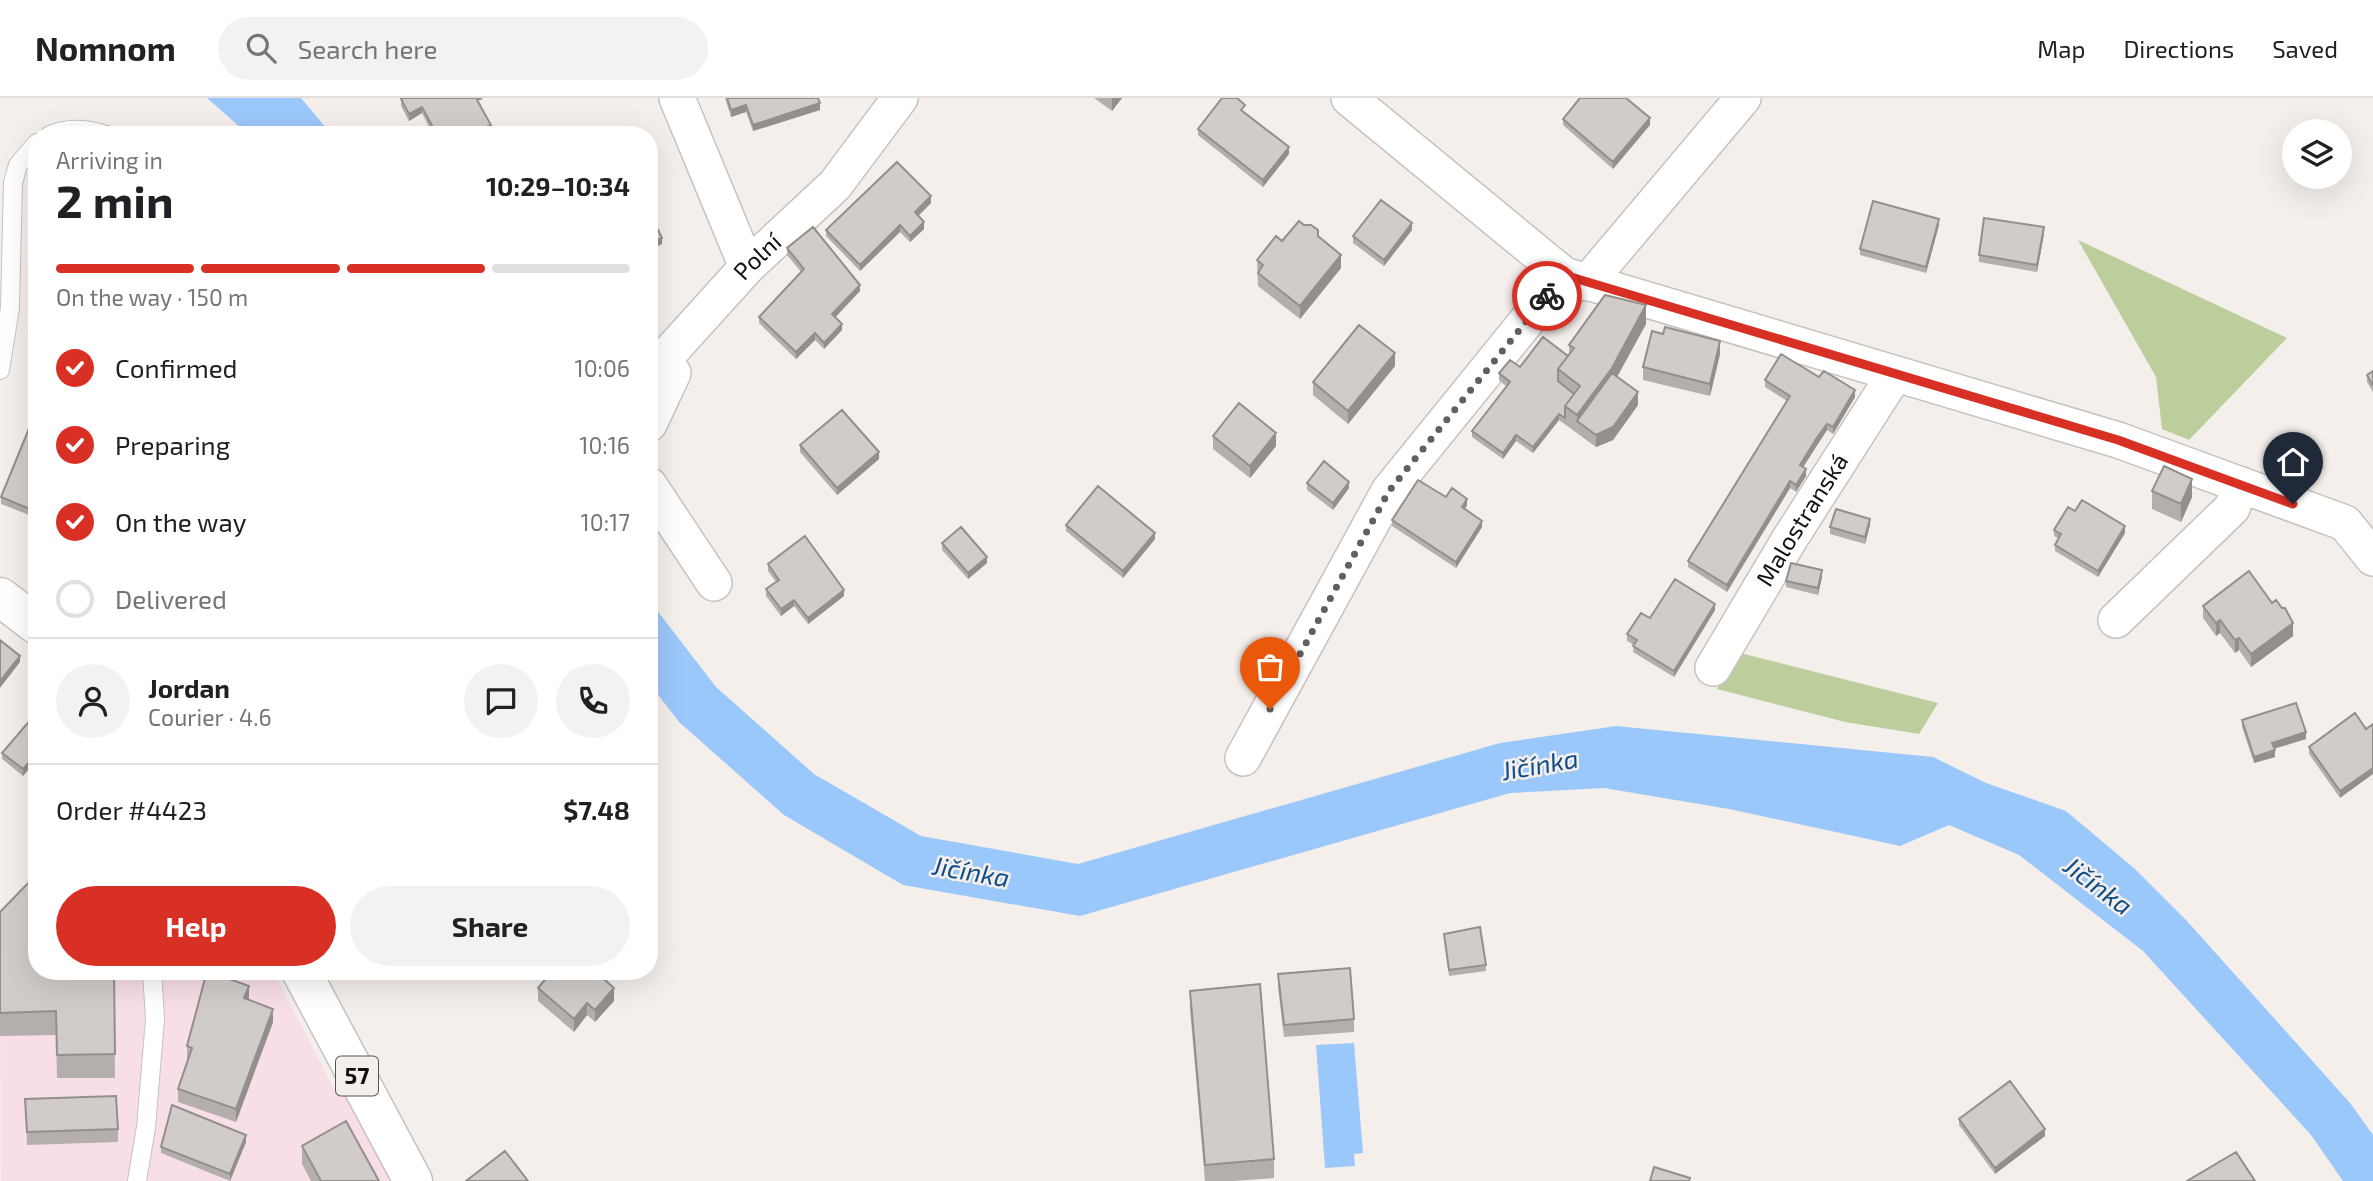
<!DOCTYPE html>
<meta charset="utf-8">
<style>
body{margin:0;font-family:"Exo 2",sans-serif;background:#f2f2f2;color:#202124;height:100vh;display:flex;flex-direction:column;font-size:26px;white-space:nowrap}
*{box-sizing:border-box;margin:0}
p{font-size:23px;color:#757577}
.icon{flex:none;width:38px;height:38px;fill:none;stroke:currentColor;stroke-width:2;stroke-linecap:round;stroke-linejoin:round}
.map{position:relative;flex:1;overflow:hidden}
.panel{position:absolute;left:28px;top:28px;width:630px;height:854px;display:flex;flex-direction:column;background:#fff;border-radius:28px;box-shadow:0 7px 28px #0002}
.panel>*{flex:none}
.buttons{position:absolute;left:2282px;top:21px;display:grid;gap:14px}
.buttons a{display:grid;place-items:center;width:70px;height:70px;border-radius:50%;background:#fff;box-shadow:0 7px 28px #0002;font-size:35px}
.pin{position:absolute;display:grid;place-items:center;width:60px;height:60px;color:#fff;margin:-72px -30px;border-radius:50% 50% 50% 0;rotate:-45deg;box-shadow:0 0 7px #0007}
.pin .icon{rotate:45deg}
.courier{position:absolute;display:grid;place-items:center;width:70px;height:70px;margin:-35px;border:5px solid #d93025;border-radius:50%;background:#fff;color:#222;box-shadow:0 2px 9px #0007}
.overview em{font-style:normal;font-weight:700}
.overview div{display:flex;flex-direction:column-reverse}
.overview{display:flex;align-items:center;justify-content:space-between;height:119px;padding:0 28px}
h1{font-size:46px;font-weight:700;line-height:52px}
.bar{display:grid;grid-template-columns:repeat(4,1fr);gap:10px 7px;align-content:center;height:84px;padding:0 28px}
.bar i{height:9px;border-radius:5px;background:#e0e0e0}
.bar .active{background:#d93025}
.bar p{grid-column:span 4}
.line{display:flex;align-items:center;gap:18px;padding:0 28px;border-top:2px solid #e0e0e0}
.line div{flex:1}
.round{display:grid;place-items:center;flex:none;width:74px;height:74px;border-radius:37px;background:#f2f2f2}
ol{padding:0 28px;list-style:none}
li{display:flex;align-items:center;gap:21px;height:77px}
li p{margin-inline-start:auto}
li .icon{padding:7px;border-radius:50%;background:#d93025;color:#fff;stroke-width:4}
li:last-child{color:#757577}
li i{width:38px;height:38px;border:4px solid #e0e0e0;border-radius:50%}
.cta{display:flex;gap:14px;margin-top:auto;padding:14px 28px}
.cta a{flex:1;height:80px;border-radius:42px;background:#d93025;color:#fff;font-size:28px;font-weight:700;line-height:80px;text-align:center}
.cta a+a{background:#f2f2f2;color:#202124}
header{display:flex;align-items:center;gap:42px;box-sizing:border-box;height:98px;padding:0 35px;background:#fff;border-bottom:2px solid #e0e0e0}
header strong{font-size:33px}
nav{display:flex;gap:38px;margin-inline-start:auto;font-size:24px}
.search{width:490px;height:63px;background:#f2f2f2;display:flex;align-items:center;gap:18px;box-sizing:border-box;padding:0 24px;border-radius:38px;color:#757577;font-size:26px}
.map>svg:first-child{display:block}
.commercial{fill:#f8dee7}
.green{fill:#bbce9b}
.water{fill:#9bc8fa}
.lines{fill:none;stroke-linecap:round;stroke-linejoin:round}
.lane-casing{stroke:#c8c2be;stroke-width:20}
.street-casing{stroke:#c8c2be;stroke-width:38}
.primary-casing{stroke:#c8c2be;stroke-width:41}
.lane{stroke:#fff;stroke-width:18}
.street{stroke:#fff;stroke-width:35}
.primary{stroke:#fff;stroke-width:38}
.wall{fill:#b5afac}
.shaded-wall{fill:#938f8c}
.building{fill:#d2ccc8;stroke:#938f8c;stroke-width:2}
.done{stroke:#625f5d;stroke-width:7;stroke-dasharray:0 12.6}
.route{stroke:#d93025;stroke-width:9}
.labels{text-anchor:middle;stroke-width:5;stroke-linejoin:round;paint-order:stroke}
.shield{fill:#f5efeb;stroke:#575452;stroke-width:2}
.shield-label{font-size:23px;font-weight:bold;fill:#131110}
.street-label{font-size:24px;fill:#131110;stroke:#f5efeb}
.water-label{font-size:26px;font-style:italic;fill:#0f4e89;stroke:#f5efeb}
</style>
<header>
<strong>Nomnom</strong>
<div class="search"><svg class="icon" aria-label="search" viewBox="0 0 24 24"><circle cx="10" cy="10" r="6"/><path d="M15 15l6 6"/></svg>Search here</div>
<nav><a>Map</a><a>Directions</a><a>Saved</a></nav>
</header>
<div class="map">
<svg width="2373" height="1083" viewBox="0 0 2373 1083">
<rect width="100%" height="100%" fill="#f5efeb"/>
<path class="commercial" d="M0,816L37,873H273L334,991L342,988L390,1083H1Z"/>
<path class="green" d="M2078,142L2287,240L2189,342L2162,331L2156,279Z
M1736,554L1938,605L1919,636L1845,624L1717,591Z"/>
<path class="water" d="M207,0H301L332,37H249Z
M649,502L716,589L814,676L921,738L1078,766L1500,645L1616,628L1933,659L1986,685L2066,713L2135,771L2187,823L2350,1005L2373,1037V1083H2343L2311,1037L2143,853L2019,757L1949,727L1900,748L1729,711L1604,690L1510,695L1080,818L903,787L784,717L679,624L649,585Z
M1354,945L1363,1055L1354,1056L1355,1068L1325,1070L1316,947Z"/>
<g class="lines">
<g class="lane-casing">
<path id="lane" d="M50,37C69,29 88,31 106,37
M0,272L10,210L13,85L18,67L37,45
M137,1083L146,1029L155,921L152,873"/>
</g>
<g class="street-casing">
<g id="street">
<path d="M677,0L747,169"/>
<path d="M1349,0L1564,177L2118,342L2345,425L2373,460"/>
<path d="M1587,185L1743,0"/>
<path id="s1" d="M649,326L673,275L662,263L747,169L835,87L900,0"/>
<path d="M649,387L714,485"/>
<path d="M2116,522L2232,410L2241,387"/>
<path id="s2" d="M1713,570L1789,442L1895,276"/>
<path d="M1243,660L1389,393L1564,177"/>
</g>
</g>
<g class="primary-casing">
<path id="primary" d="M0,499L37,527
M301,873L413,1083"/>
</g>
<use href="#lane" class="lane"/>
<use href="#street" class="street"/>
<use href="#primary" class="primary"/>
</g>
<path class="wall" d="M725,0H818L820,12L753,33L746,14L731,19Z
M1094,0H1122L1112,13Z
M401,1L482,6L480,7L491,34L485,37H433L422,15L409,23L401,8Z
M1245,13L1244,14L1289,56L1263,89L1198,37V31Z
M1563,21L1650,27L1613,71L1563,27Z
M931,105L918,118L924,131L910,144L900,134L860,173L826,138V132Z
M1939,127L1926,175L1860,157V151Z
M1412,132L1384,168L1353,145V138Z
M2044,136L2037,174L1979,164V157Z
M1318,138L1341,170L1300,221L1258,188L1257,162L1282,143Z
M787,150L860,193L836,219L842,232L824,251L815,242L796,261L759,225V219L801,174L787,157Z
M1646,226L1617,279L1638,307L1613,342L1596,349L1559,322L1533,355L1516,343L1503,361L1472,339V333L1506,288L1499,282V275L1520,269L1568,258L1569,256V247Z
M1720,256L1710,298L1643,282V269Z
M1395,268L1348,326L1313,297V284Z
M2373,273V294L2367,284V277Z
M1819,279L1855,299L1833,336L1827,332L1818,345L1803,369L1806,378L1796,394L1790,390L1727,494L1688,469V463L1787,303L1765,289V282Z
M37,311V420L1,406V399Z
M1213,338L1276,348L1250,380L1213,351Z
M800,347L879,361L837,397L800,354Z
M1307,385L1349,390L1333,412L1307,392Z
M2152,393L2192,399L2181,424L2152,411Z
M1446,399L1467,407L1465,411L1482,429L1456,470L1392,428V422Z
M2075,413L2125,435L2098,479L2055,453V447L2059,441L2054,438V432Z
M1066,427L1155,441L1123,480L1066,433Z
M1870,427L1865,446L1830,436V429Z
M942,445L987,465L968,481L942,452Z
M768,466L844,498L808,526L794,508L781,518L766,498V491L776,484L768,473Z
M1822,479L1818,497L1786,489V483Z
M2203,508L2293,538L2251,569L2239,552L2235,555L2220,535L2216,538L2203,520Z
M1715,512L1674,579L1633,554L1634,547L1627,543V536L1650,520Z
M37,614V661L23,678L2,661V655Z
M2242,622L2306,641L2274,651L2275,659L2254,665L2242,629Z
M2366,631L2340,700L2309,656V649Z
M0,814L37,873H114L115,980H57L56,937L0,938Z
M1444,836L1486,867V873L1449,878Z
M1278,876L1354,921V934L1284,939L1278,889Z
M538,890L614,903L595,924L587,917L574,934L538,903Z
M1190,893L1274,1061V1080L1233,1083H1205L1190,911Z
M249,900L248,902L273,924L236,1024L178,1004V991L188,961H187V948Z
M25,1001L118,1031V1044L27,1047Z
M1959,1021L2045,1038L1995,1076L1959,1027Z
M246,1044L230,1083L161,1055V1049Z
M302,1048L379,1083H311L302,1066Z"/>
<path class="shaded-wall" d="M1113,0H1122L1112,13V1Z
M820,5V12L753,33V27Z
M746,7V14L731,19V12Z
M422,9V15L409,23V16Z
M1650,20V27L1613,71V64Z
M491,27V34L485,37H472Z
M1289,49V56L1263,89V82Z
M931,98V105L915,121V114Z
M1939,121V127L1926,175V169Z
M924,124V131L910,144V138Z
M1412,125V132L1384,168V162Z
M900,127V134L860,173V167Z
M2044,129V136L2037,174V167Z
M662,140V146L649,153V146Z
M1341,157V170L1300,221V208Z
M860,187V193L832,222V216Z
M1646,207V226L1612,288L1577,323V317Z
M842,226V232L824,251V245Z
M815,235V242L796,261V254Z
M1720,243V256L1710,298V286Z
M1395,255V268L1348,326V313Z
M1855,292V299L1833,336V329Z
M1638,294V307L1613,342L1596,349V337Z
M1559,316V322L1533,355V349Z
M1827,326V332L1800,374V367Z
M1276,335V348L1250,380V368Z
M1516,337V343L1503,361V355Z
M879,354V361L837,397V390Z
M1806,371V378L1796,394V387Z
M2192,381V399L2181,424V406Z
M1790,383V390L1727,494V487Z
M1349,384V390L1333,412V405Z
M1467,401V407L1462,416V409Z
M1870,421V427L1865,446V439Z
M1482,423V429L1456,470V464Z
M2125,428V435L2098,479V473Z
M1155,435V441L1123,480V473Z
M987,459V465L968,481V475Z
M1822,472V479L1818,497V490Z
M844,492V498L808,526V520Z
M794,502V508L781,518V511Z
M1715,506V512L1674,579V573Z
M2220,522V535L2216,538V525Z
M2293,525V538L2251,569V556Z
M2239,540V552L2235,555V542Z
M20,558V564L0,590V583Z
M2306,634V641L2272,651V645Z
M2275,652V659L2254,665V659Z
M37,655V661L23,678V671Z
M2373,670V676L2340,700V693Z
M249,888V900L244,913V900Z
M614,890V903L595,924V912Z
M587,905V917L574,934V921Z
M273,911V924L236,1024V1011Z
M2045,1031V1038L1995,1076V1070Z
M246,1037V1044L230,1083V1076Z"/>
<path class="building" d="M403,0H482L477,2L491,27L472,37H437L422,9L409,16L401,1Z
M727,0H818L820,5L753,27L746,7L731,12Z
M1222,0H1237L1245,7L1241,12L1289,49L1263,82L1198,31Z
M1580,0H1626L1650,20L1613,64L1563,21Z
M897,64L931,98L915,114L924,124L910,138L900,127L860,167L826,132Z
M1381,102L1412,125L1384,162L1353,138Z
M1873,103L1939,121L1926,169L1860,151Z
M649,113L662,140L649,146Z
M1984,120L2044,129L2037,167L1979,157Z
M1299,123L1304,127H1311L1318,132V138L1341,157L1300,208L1258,175L1263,167L1257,162L1276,138L1282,143Z
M813,129L860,187L832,216L842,226L824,245L815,235L796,254L759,219L804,171L787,150Z
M1605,197L1646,207L1612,270L1577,317L1565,308L1580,288L1558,271L1574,250L1569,247Z
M1359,227L1395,255L1348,313L1313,284Z
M1665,229L1720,243L1710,286L1643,269L1652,233L1663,236Z
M1543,239L1568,258L1558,271V283L1574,296L1565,308V320L1559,316L1533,349L1516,337L1503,355L1472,333L1510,284L1499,275L1510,262L1520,269Z
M1781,256L1819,279L1824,273L1855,292L1833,329L1827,326L1818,338L1800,367L1806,371L1796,387L1790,383L1727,487L1688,463L1790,298L1765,282Z
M2373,273V288L2367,277Z
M1612,275L1638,294L1613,329L1596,337L1577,323Z
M1239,305L1276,335L1250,368L1213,338Z
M37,311V414L1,399Z
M842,312L879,354L837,390L800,347Z
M1324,363L1349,384L1333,405L1307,385Z
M2164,368L2192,381L2181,406L2152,393Z
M1418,382L1446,399L1452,390L1467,401L1462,409L1482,423L1456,464L1392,422Z
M1098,388L1155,435L1123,473L1066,427Z
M2082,402L2125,428L2098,473L2055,447L2061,436L2054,432L2068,409L2075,413Z
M1836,411L1870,421L1865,439L1830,429Z
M961,429L987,459L968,475L942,445Z
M805,438L844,492L808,520L794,502L781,511L766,491L779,482L768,466Z
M1791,465L1822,472L1818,490L1786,483Z
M2249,473L2272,505L2276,502L2282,510H2285L2293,525L2251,556L2239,540L2235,542L2220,522L2216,525L2203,508Z
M1675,481L1715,506L1674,573L1633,548L1637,542L1627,536L1641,515L1650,520Z
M0,542L20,558L0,583Z
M2296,605L2306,634L2272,645L2275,652L2254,659L2242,622Z
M37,614V655L23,671L2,655Z
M2355,615L2366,631L2373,626V670L2340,693L2309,649Z
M37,776V873H114L115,956L57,957L56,913L0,915V814Z
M1480,829L1486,867L1449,872L1444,836Z
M1350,870L1354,921L1284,927L1278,876Z
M207,873L249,888L244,900L273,911L236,1011L178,991L192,950L187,948Z
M552,873H595L614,890L595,912L587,905L574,921L538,890Z
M1260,886L1274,1061L1205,1067L1190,893Z
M2010,983L2045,1031L1995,1070L1959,1021Z
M116,998L118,1031L27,1034L25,1001Z
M172,1007L246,1037L230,1076L161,1049Z
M346,1023L379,1083H321L302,1048Z
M505,1053L528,1083H466Z
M2236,1054L2255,1083H2187Z
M1654,1069L1690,1080L1689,1083H1650Z"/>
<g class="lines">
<path class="done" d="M1270,611L1389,393L1547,198"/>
<path class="route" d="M1547,198L1564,177L2118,342L2293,406"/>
</g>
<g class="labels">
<rect class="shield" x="336" y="958.5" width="42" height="39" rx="5"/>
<g class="shield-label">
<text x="357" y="986">57</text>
</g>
<g class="street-label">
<text dy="8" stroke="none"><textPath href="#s1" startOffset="214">Polní</textPath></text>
<text dy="8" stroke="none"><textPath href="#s2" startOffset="173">Malostranská</textPath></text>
</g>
<g class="water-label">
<text transform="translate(1540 667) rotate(-10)" y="9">Jičínka</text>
<text transform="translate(971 774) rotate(10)" y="9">Jičínka</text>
<text transform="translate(2098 788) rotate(37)" y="9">Jičínka</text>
</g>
</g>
</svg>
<div class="buttons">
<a><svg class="icon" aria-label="layers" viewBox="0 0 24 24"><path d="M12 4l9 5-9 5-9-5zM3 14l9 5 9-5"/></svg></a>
</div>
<div class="pin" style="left:1270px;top:611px;background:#ea580c"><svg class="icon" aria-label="bag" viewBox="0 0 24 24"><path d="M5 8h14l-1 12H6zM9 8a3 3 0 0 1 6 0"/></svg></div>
<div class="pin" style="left:2293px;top:406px;background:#1f2937"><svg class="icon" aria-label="home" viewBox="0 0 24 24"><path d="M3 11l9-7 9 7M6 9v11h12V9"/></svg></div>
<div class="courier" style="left:1547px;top:198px"><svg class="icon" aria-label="bike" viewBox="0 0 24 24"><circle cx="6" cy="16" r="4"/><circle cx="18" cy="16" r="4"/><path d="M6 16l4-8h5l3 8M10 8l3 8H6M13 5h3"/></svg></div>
<section class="panel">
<div class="overview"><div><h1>2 min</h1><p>Arriving in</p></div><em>10:29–10:34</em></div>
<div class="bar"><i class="active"></i><i class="active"></i><i class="active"></i><i></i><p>On the way · 150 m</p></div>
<ol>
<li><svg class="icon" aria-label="check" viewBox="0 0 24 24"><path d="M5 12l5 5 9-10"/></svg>Confirmed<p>10:06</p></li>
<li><svg class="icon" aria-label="check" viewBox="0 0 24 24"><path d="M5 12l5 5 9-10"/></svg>Preparing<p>10:16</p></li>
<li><svg class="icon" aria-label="check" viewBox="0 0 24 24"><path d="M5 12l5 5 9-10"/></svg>On the way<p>10:17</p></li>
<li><i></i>Delivered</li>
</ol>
<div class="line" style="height:126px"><a class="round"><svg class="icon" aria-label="person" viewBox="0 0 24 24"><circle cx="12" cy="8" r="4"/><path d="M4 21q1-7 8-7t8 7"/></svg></a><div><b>Jordan</b><p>Courier · 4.6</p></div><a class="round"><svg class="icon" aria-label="chat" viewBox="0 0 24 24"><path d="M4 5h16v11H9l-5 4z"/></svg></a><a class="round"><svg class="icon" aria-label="phone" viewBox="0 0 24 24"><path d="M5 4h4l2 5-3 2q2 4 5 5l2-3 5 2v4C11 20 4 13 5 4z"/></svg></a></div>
<div class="line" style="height:91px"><div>Order #4423</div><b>$7.48</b></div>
<div class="cta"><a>Help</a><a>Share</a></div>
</section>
</div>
